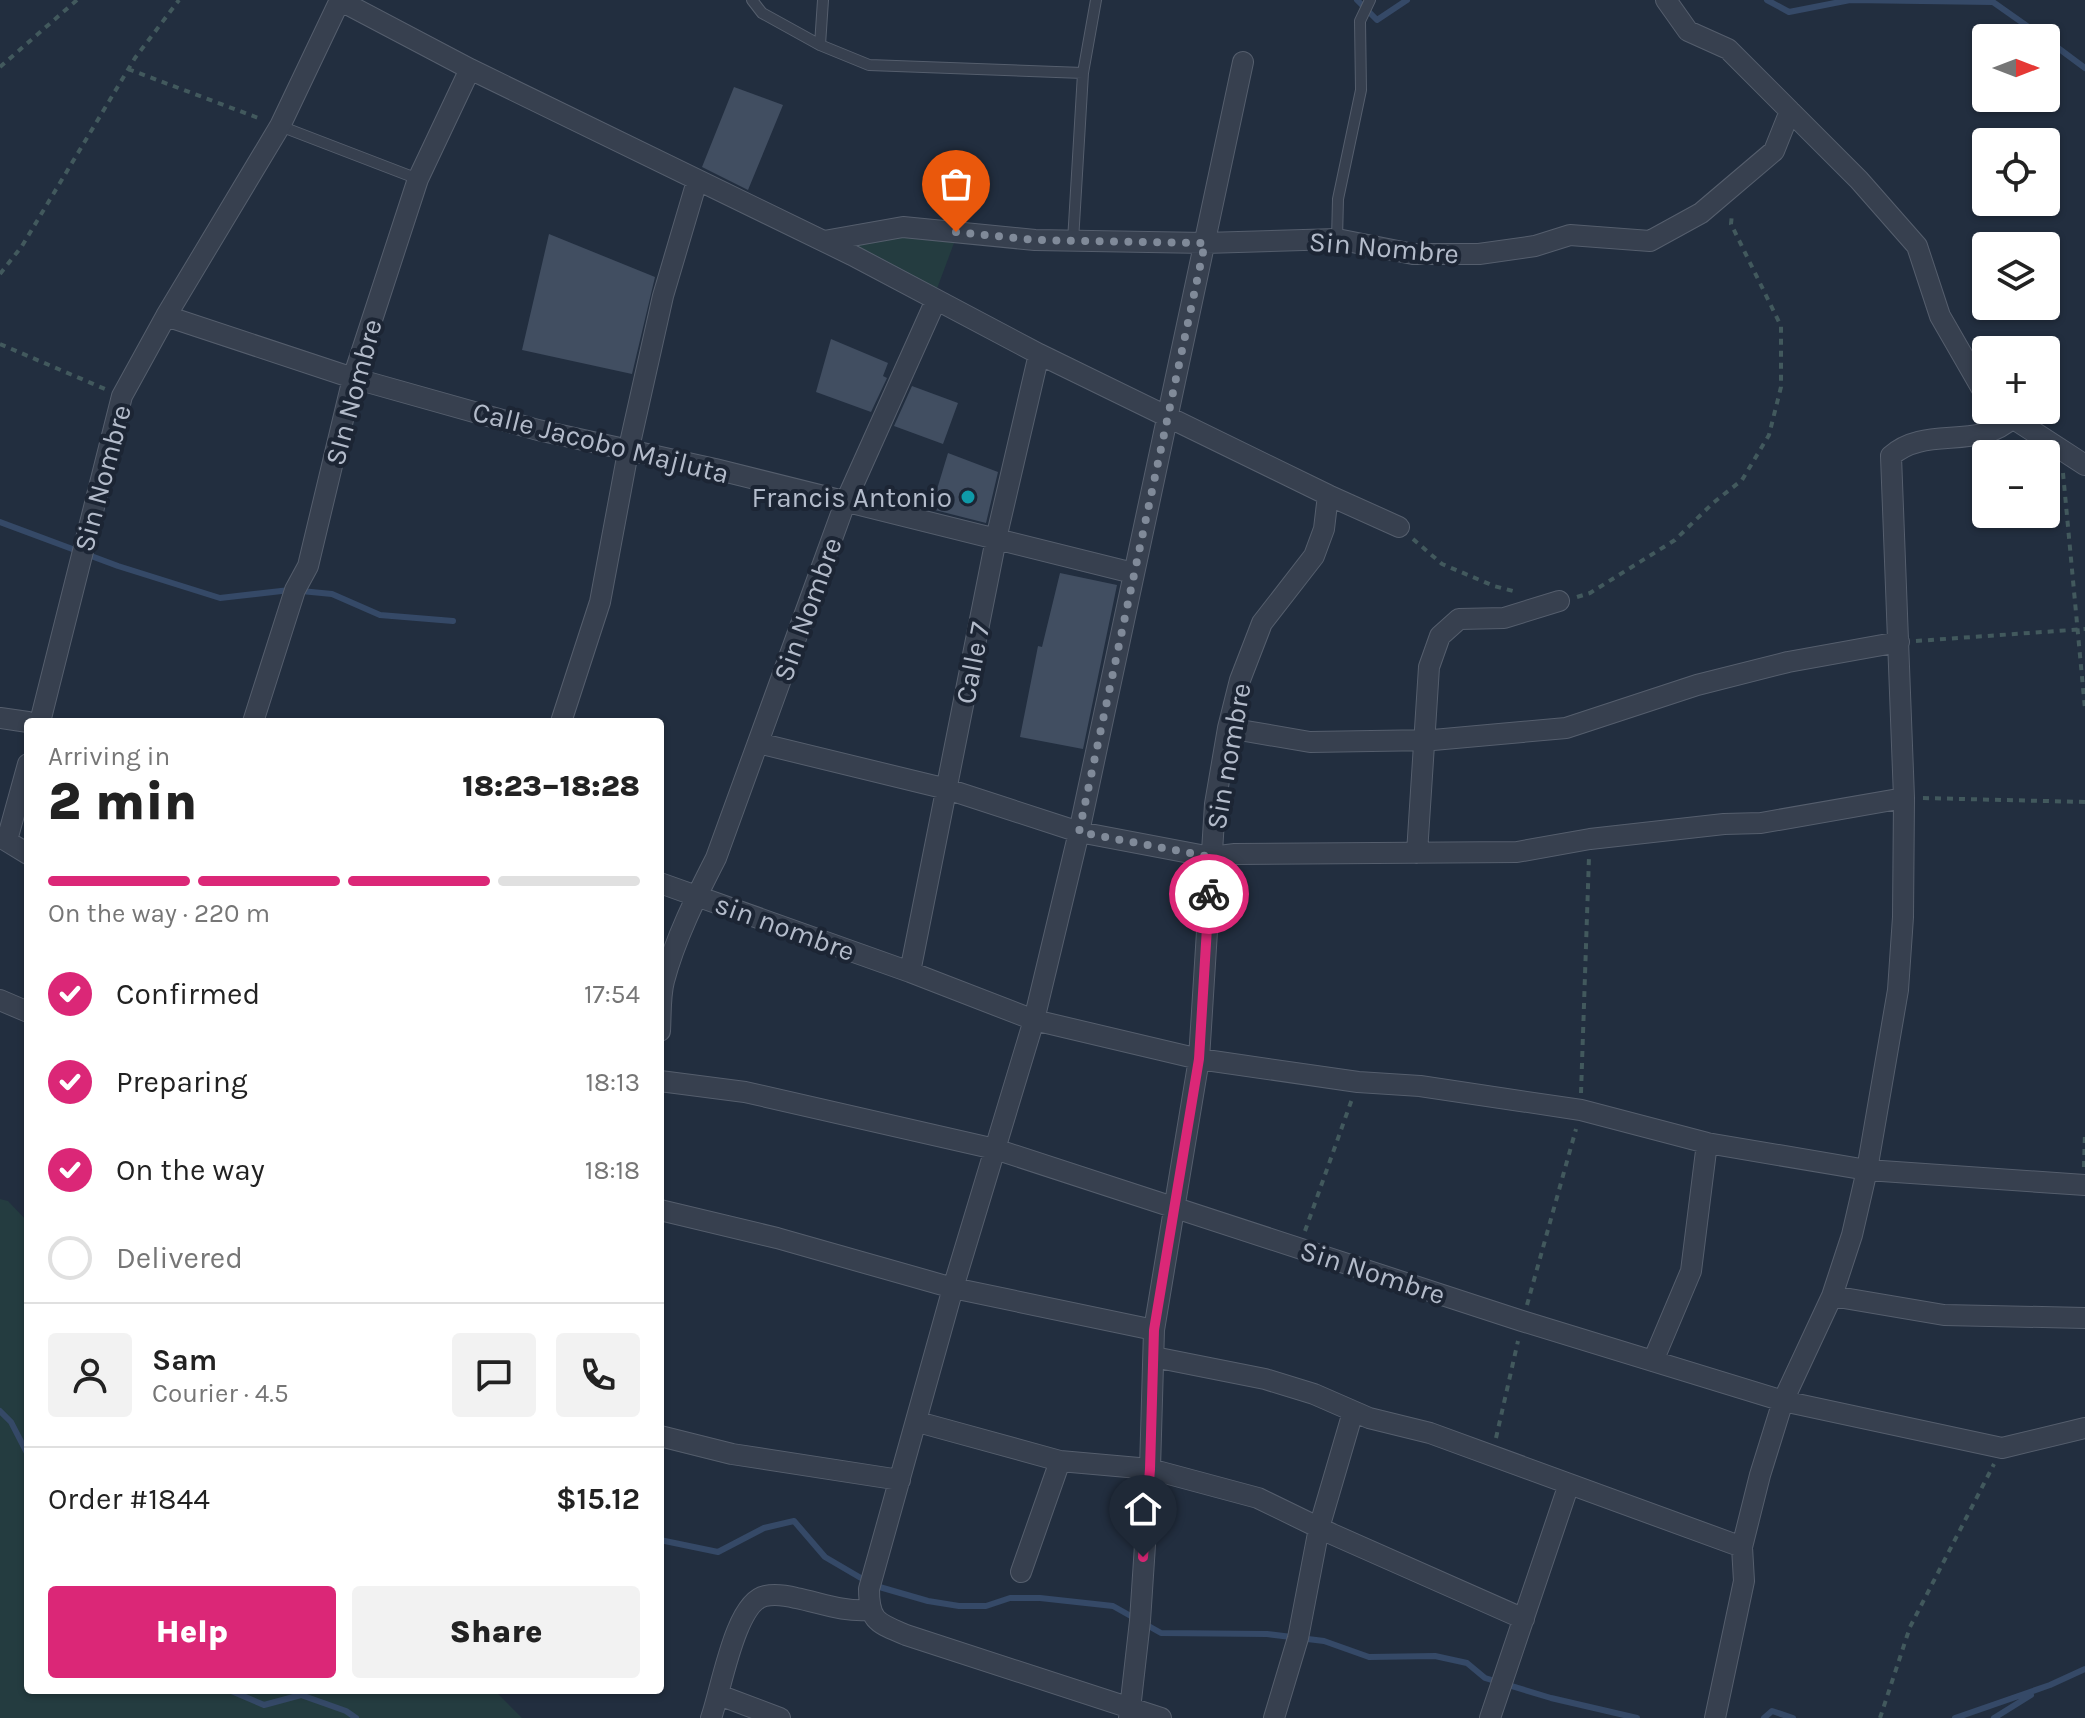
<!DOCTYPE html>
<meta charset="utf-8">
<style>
body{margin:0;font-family:Karla,sans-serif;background:#f2f2f2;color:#222;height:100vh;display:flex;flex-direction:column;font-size:30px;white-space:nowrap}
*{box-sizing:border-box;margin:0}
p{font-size:26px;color:#767676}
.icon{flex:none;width:44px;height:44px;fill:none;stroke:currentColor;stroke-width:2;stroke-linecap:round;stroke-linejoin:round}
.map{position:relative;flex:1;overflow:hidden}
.sheet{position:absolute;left:24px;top:718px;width:640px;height:976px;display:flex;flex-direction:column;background:#fff;border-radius:8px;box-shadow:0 2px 6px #0004}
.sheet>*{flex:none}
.needle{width:52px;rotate:90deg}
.buttons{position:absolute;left:1972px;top:24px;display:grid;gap:16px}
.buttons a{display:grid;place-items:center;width:88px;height:88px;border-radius:8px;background:#fff;box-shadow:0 2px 6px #0004;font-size:40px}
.pin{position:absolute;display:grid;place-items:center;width:68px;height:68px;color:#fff;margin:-82px -34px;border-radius:50% 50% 50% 0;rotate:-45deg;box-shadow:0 0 8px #0007}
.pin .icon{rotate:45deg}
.courier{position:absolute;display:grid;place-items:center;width:80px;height:80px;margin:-40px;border:6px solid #db2777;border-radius:50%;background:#fff;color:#222;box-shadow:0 2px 10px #0007}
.headline em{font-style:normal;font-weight:800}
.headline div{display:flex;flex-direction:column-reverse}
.headline{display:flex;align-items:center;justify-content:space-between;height:136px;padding:0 24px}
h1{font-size:52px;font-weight:800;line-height:60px}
.bar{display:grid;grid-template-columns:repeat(4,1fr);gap:12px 8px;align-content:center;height:96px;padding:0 24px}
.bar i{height:10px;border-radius:6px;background:#e0e0e0}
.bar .active{background:#db2777}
.bar p{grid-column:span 4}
.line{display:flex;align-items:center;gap:20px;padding:0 24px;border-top:2px solid #e0e0e0}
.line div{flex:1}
.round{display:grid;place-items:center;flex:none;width:84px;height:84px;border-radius:8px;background:#f2f2f2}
ol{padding:0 24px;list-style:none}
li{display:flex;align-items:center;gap:24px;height:88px}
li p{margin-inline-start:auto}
li .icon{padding:8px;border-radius:50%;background:#db2777;color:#fff;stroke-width:4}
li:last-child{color:#767676}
li i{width:44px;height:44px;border:4px solid #e0e0e0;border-radius:50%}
.primary-button{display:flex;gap:16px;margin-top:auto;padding:16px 24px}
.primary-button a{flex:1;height:92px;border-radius:8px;background:#db2777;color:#fff;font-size:32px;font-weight:800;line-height:92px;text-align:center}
.primary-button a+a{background:#f2f2f2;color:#222}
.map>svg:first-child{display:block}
.green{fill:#243c40}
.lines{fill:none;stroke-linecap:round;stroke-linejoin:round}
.stream{stroke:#354967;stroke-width:6}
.building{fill:#414e61}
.lane-casing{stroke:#555e6d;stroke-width:12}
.street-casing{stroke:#555e6d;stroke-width:22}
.path{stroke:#42595d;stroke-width:4;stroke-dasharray:6 6;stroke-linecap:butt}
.lane{stroke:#37404f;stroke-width:10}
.street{stroke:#37404f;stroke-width:20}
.done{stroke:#808a99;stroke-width:8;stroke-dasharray:0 14.4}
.route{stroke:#db2777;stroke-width:10}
.culture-dot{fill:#0f9aa8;stroke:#1c2534;stroke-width:3}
.labels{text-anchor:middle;stroke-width:8;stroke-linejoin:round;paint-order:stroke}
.street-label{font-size:28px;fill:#b3bbca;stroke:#1c2534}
.poi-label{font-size:28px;fill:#b3bbca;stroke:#1c2534;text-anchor:end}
</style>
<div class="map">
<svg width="2085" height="1718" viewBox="0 0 2085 1718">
<rect width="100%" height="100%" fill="#222e3f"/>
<path class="green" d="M904,229L957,235L935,294L832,242Z
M0,1199L8,1201L28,1222V1690H494L522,1718H0Z"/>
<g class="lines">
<path class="stream" d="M1357,0L1377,20L1407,0
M1767,0L1789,12L1850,0L1993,2L2044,38
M2046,39L2085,68
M0,522L118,566L220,598L290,590
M301,591L332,594L380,615L453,621
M0,1411L11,1422L28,1455
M660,1540L718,1552L764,1528L794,1521L825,1557L866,1581
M876,1586L928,1601L959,1606H986L1010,1598H1040L1113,1606L1161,1633L1267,1634L1324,1641L1369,1657L1435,1656L1467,1663L1485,1678L1551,1698L1637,1718
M229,1690L264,1705L301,1695L346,1711L356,1718
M1764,1718L1772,1711L1793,1718
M1955,1718L2050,1685L2085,1669
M1994,1718L2031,1695"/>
</g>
<path class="building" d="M734,87L783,105L748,190L702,167Z
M549,234L655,277L632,374L522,350Z
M831,339L888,363L883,376L887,378L871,412L816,392Z
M912,386L958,403L943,444L894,426Z
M948,453L998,472L986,523L931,509Z
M1060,573L1117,585L1083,749L1020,737L1038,646L1042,647Z"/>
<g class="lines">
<g class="lane-casing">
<path id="lane" d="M752,0L762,13L820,45L869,65L1083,73
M820,45L823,0
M280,126L418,179
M1337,239L1338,199L1361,90L1360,21L1370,0
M1073,241L1083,73L1096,0"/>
</g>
<g class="street-casing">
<path id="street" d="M339,0L470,69L852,255L1039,354L1328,495L1399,527
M1666,0L1688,31L1728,49L1859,180L1917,246L1940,316L1986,396
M824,241L903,227L1035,240L1205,243L1337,239L1413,254H1479L1535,246L1570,235L1650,241L1701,213L1774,151L1790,111
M166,316L353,378L538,430L715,469L1133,573
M2000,410L2085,465
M0,718L28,722
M40,722L122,396L166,316L280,126L340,0
M253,722L295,590L308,566L353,378L418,179L470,69
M561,722L600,602L628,452L663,296L697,181
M1228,728L1310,742L1433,740L1566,728L1697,685L1788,662L1899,642
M758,743L947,789L1079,832L1211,857L1235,854L1517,852L1590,839L1724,824L1761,823L1904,798
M0,837L28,854
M7,840L28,764
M1417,853L1429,667L1440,636L1459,619L1504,618L1559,601
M660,883L910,972L1034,1020L1199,1059L1358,1082L1420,1086L1581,1110L1707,1143L1867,1170L2085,1185
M910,972L996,539L1039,354
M0,1000L28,1012
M660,1031C661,1015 660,996 664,981C675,939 696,897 716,858L845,503L936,300
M660,1081L745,1092L995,1149L1522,1321L1783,1401L2002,1448L2085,1428
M660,1210L777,1238L953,1288L1154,1330
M1832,1296L1944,1315L2085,1318
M1154,1357L1265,1379L1314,1394L1369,1418L1430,1433L1742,1547
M1653,1361L1691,1271L1707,1143
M918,1422L1060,1461L1150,1469L1258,1498L1332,1534L1524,1619
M660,1436L732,1454L900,1480
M1021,1572L1060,1461
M719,1695L780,1718
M711,1718C721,1691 735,1602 765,1596C774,1594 788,1596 796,1598C821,1603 843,1612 869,1610
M1129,1718L1140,1621L1150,1469L1154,1330L1199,1059L1215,804L1228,728L1240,680L1262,623L1314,556L1324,529L1328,495
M1161,1718L906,1635C878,1623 869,1622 869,1589L953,1288L1034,1020L1079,832L1243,62
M1274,1718L1298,1638L1319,1528L1353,1412
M1490,1718L1569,1484
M1715,1718L1744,1581L1742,1547L1760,1475L1783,1401L1832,1296L1852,1235L1867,1170L1898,990L1903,917L1904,798L1891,456C1925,425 1978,451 2012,418"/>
</g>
<path class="path" d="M0,67L77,0
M128,69L261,119
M0,274L22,246L135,58L179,0
M0,344L105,389
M2063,473L2085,709
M1413,539L1442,564L1494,586L1517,592
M1577,597L1590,593L1675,540L1713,503L1742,480L1769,435L1781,387V326L1731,224L1732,214
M1916,641L2085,629
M1923,798L2085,802
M1581,1093L1589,857
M2084,1167L2085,1132
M1305,1231L1352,1099
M1527,1305L1576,1129
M1496,1438L1518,1341
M1880,1718L1910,1627L1994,1464"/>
<use href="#lane" class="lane"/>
<use href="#street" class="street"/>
</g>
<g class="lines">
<path class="done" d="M956,232L1035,240L1205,243L1079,832L1211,857L1209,894"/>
<path class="route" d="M1143,1557L1150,1469L1154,1330L1199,1059L1209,894"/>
</g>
<circle class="culture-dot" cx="968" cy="497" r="8"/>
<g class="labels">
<g class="street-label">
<text transform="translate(1384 247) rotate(5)" y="10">Sin Nombre</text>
<text transform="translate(353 392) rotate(-75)" y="10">SIn Nombre</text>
<text transform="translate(601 442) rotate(14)" y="10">Calle Jacobo Majluta</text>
<text transform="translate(102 478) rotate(-75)" y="10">Sin Nombre</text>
<text transform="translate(807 609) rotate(-70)" y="10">Sin Nombre</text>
<text transform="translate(972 663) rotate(-79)" y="10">Calle 7</text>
<text transform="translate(1228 756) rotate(-80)" y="10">Sin nombre</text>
<text transform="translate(785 927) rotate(20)" y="10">sin nombre</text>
<text transform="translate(1373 1272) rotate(18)" y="10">Sin Nombre</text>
</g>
<g class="poi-label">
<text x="952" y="507">Francis Antonio</text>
</g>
</g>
</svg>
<div class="buttons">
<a><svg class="needle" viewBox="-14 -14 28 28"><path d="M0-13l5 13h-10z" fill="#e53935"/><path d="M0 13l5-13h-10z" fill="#767676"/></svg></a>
<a><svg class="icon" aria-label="locate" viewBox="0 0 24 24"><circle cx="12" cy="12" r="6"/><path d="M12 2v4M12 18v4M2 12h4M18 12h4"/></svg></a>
<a><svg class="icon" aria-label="layers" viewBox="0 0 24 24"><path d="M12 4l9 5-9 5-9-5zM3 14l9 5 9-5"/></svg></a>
<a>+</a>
<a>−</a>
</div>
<div class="pin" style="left:956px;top:232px;background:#ea580c"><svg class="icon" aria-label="bag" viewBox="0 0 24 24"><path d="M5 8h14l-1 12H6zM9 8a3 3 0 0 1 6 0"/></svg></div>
<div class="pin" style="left:1143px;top:1557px;background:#1f2937"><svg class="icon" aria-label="home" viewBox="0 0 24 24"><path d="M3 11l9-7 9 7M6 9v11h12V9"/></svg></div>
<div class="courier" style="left:1209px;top:894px"><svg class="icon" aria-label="bike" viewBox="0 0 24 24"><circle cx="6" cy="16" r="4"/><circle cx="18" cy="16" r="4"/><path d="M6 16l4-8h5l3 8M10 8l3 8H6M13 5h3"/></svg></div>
<section class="sheet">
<div class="headline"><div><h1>2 min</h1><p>Arriving in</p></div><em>18:23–18:28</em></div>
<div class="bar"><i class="active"></i><i class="active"></i><i class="active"></i><i></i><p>On the way · 220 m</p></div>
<ol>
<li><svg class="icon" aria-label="check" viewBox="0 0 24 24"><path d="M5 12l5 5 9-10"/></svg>Confirmed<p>17:54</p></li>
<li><svg class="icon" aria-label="check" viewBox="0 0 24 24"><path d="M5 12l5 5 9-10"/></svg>Preparing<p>18:13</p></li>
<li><svg class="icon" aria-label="check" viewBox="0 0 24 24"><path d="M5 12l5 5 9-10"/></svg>On the way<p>18:18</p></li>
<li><i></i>Delivered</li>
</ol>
<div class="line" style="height:144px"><a class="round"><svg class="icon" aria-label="person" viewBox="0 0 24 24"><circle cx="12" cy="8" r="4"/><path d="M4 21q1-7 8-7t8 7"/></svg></a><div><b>Sam</b><p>Courier · 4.5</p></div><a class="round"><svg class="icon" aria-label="chat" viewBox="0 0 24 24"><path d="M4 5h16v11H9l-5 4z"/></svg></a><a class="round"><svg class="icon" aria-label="phone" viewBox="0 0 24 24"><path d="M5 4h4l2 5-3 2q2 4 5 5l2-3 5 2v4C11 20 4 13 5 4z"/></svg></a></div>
<div class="line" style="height:104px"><div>Order #1844</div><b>$15.12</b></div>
<div class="primary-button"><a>Help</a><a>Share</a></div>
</section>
</div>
